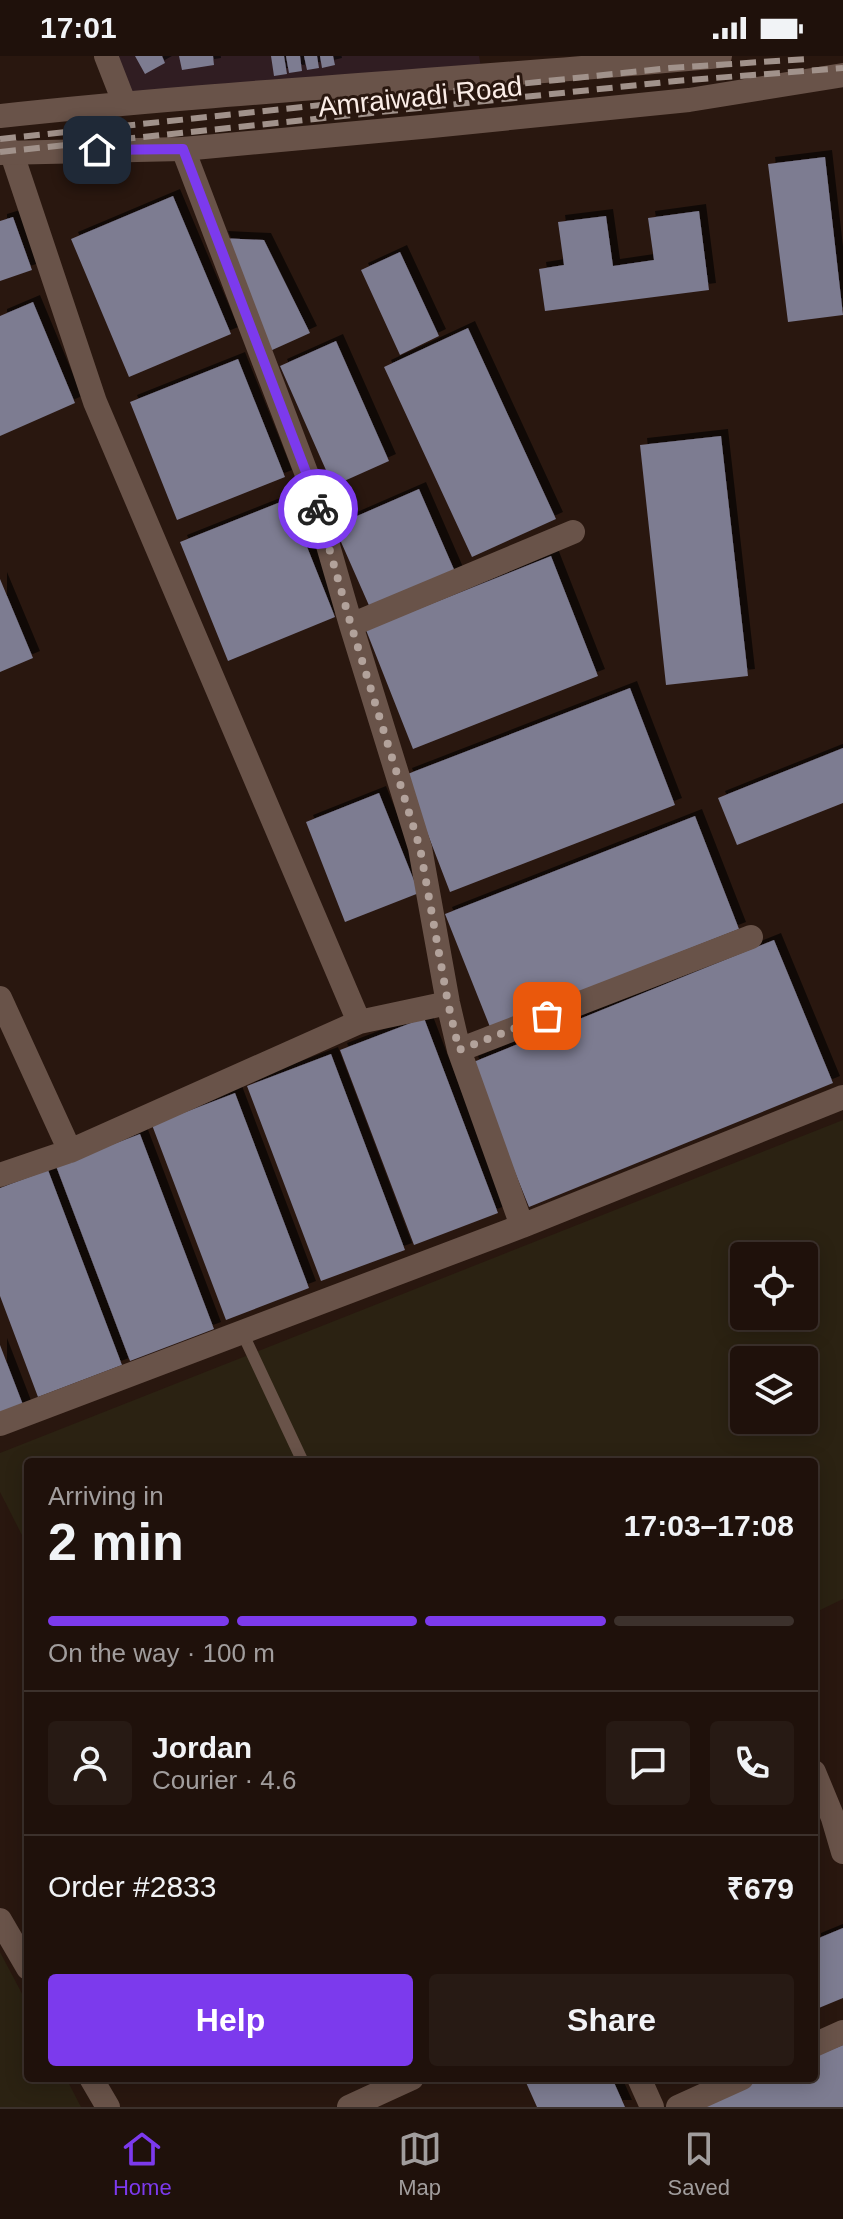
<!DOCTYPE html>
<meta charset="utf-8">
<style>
body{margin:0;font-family:Arial,sans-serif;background:#271a14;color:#f1f3f6;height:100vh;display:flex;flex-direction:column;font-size:30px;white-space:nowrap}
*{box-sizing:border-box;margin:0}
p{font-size:26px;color:#a19d9d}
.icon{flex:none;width:44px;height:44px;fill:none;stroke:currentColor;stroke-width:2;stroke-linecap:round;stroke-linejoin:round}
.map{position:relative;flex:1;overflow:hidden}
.details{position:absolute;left:24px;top:1402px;width:794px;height:624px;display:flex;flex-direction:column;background:#1f110b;border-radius:8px;box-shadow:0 4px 20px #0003,0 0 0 2px #3c312c}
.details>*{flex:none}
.tools{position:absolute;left:730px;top:1186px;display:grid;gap:16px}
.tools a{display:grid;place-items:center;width:88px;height:88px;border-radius:8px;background:#1f110b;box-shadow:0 4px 20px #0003,0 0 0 2px #3c312c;font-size:40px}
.pin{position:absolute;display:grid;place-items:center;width:68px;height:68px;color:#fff;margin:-34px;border-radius:16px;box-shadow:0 4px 12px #0006}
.courier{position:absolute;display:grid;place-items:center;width:80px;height:80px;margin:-40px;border:6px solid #7c3aed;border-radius:50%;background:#fff;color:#222;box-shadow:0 2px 10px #0007}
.headline em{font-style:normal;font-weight:700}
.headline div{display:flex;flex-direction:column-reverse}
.headline{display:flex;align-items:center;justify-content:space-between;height:136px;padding:0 24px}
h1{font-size:52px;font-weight:700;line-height:60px}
.bar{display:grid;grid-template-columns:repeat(4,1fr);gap:12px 8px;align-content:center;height:96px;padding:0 24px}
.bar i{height:10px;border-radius:6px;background:#3c312c}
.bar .current{background:#7c3aed}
.bar p{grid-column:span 4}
.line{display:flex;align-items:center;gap:20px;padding:0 24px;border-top:2px solid #3c312c}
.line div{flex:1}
.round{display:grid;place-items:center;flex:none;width:84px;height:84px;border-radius:8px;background:#271a14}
.primary-button{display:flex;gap:16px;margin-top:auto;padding:16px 24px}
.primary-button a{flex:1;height:92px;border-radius:8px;background:#7c3aed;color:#fff;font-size:32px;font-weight:700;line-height:92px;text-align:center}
.primary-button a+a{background:#271a14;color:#f1f3f6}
.status{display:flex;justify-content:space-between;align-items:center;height:56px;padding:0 40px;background:#1f110b;direction:ltr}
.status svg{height:22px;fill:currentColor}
.tab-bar{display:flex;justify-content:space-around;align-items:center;height:112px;border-top:2px solid #3c312c;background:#1f110b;font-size:22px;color:#a19d9d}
.tab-bar a{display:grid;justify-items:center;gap:4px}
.tab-bar .current{color:#7c3aed}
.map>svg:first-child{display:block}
.commercial{fill:#301d22}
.industrial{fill:#2b2212;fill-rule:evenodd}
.building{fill:#7d7b91;filter:url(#shadow)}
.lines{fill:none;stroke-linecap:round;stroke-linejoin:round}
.lane{stroke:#695349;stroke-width:12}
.street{stroke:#695349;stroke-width:24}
.secondary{stroke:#695349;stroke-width:24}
.rail{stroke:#a1928b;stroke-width:6;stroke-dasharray:16 8;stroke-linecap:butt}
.done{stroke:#b2a29b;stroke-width:8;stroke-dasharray:0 14.4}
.route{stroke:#7c3aed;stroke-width:10}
.labels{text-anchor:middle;stroke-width:6;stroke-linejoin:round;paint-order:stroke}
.street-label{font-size:28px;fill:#fbede7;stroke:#29170f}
</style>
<div class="status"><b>17:01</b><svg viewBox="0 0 49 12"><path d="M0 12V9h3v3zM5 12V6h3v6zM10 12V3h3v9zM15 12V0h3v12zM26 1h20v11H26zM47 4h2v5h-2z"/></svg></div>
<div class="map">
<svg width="843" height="2051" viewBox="0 0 843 2051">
<defs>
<filter id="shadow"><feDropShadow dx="7" dy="-7" stdDeviation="0" flood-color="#0009"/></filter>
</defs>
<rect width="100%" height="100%" fill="#29170f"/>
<path class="commercial" d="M116,0H479L481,11L131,37Z"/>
<path class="industrial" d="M843,1064V1543L814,1557V1406H28V1491L0,1436V1397ZM744,1200H804V1260H744ZM744,1304H804V1364H744Z
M0,1896L28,1949V2022H66L81,2051H0Z"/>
<path class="building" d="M135,0H162L165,7L145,18Z
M179,0H213L214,9L182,14Z
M271,0H284L287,18L274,20Z
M286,0H300L302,15L289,17Z
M304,0H317L319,12L307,14Z
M320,0H333L335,9L322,12Z
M825,101L843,259L788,266L768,108Z
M173,140L231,278L129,321L71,183Z
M699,155L709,234L545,255L539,213L564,209L558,166L606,160L613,210L654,204L648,162Z
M13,161L32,214L0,225V165Z
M221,182L264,184L310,277L270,295Z
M400,196L439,280L400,299L361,214Z
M33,246L75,347L0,380V260Z
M468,272L556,463L472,501L384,311Z
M336,285L389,405L333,430L280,310Z
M238,303L285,421L177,464L130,346Z
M721,380L748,620L666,629L640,389Z
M419,433L456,518L371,554L334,470Z
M288,443L335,561L228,605L180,486Z
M551,500L598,620L413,693L366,574Z
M0,523L33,602L0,616Z
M630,632L675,749L450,836L405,719Z
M843,692V747L737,789L718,742Z
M379,737L419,837L345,866L306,766Z
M695,760L739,873L490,971L445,858Z
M774,884L833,1027L529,1151L471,1007Z
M424,962L498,1157L414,1189L340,994Z
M331,998L405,1194L321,1225L247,1030Z
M235,1037L309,1232L226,1264L152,1069Z
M140,1078L214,1273L130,1305L56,1110Z
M48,1114L122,1309L38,1341L0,1240V1132Z
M0,1289L25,1354L0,1363Z
M843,1872V1942L814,1954V1884Z
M843,1989V2051H696L765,2022H814V2001Z
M524,2022H612L625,2051H537Z"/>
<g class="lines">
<path class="lane" d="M242,1276L303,1406"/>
<path class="street" d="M183,93L309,424L351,569L420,792L448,947L459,994L522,1170L843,1041
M351,569L573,476
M0,942L70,1095
M359,966L448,947
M459,994L751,881
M0,1119L70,1095L359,966L95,346L11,95
M0,1368L522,1170
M814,1716L833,1762L843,1796
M0,1864L28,1912
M814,1989L843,1976
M91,2022L108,2051
M639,2022L652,2051
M349,2051L412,2022
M678,2051L742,2022"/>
<path class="secondary" d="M106,0L124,46
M0,60C239,34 480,23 720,0
M0,97L183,93L432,70L689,44L843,19"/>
<path class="rail" d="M0,83L670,12L807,3
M0,96L676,25L843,12"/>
</g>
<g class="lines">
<path class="done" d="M318,453L351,569L420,792L448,947L459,994L547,960"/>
<path class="route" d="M97,94L183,93L309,424L318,453"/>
</g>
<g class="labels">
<g class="street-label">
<text transform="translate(420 40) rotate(-6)" y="10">Amraiwadi Road</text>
</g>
</g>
</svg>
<div class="tools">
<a><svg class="icon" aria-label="locate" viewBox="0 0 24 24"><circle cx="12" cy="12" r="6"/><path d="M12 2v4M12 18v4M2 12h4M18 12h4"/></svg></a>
<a><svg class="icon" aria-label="layers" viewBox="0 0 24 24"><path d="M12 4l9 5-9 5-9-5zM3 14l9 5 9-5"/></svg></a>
</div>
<div class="pin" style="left:547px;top:960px;background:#ea580c"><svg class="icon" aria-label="bag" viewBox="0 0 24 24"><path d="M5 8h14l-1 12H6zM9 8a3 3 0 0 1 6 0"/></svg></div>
<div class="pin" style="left:97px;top:94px;background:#1f2937"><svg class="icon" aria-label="home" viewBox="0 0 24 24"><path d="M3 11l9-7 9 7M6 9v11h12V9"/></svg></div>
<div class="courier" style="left:318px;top:453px"><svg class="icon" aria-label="bike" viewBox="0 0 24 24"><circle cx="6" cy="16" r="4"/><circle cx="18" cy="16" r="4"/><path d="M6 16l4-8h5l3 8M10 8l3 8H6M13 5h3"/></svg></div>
<section class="details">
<div class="headline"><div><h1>2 min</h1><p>Arriving in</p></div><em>17:03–17:08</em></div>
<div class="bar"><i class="current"></i><i class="current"></i><i class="current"></i><i></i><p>On the way · 100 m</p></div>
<div class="line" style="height:144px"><a class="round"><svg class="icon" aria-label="person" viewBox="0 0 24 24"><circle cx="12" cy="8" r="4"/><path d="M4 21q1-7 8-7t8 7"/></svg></a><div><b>Jordan</b><p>Courier · 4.6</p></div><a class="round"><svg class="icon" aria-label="chat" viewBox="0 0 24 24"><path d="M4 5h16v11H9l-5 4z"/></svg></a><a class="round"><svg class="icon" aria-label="phone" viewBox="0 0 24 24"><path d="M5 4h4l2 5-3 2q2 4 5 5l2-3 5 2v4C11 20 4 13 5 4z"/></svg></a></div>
<div class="line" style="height:104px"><div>Order #2833</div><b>₹679</b></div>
<div class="primary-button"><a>Help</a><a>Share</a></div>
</section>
</div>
<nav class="tab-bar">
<a class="current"><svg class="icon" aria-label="home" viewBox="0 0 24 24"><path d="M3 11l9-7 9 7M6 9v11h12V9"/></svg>Home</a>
<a><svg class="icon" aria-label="map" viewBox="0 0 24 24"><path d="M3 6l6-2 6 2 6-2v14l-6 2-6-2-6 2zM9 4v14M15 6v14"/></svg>Map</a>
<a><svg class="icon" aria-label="saved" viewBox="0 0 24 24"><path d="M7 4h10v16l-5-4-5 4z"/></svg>Saved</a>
</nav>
